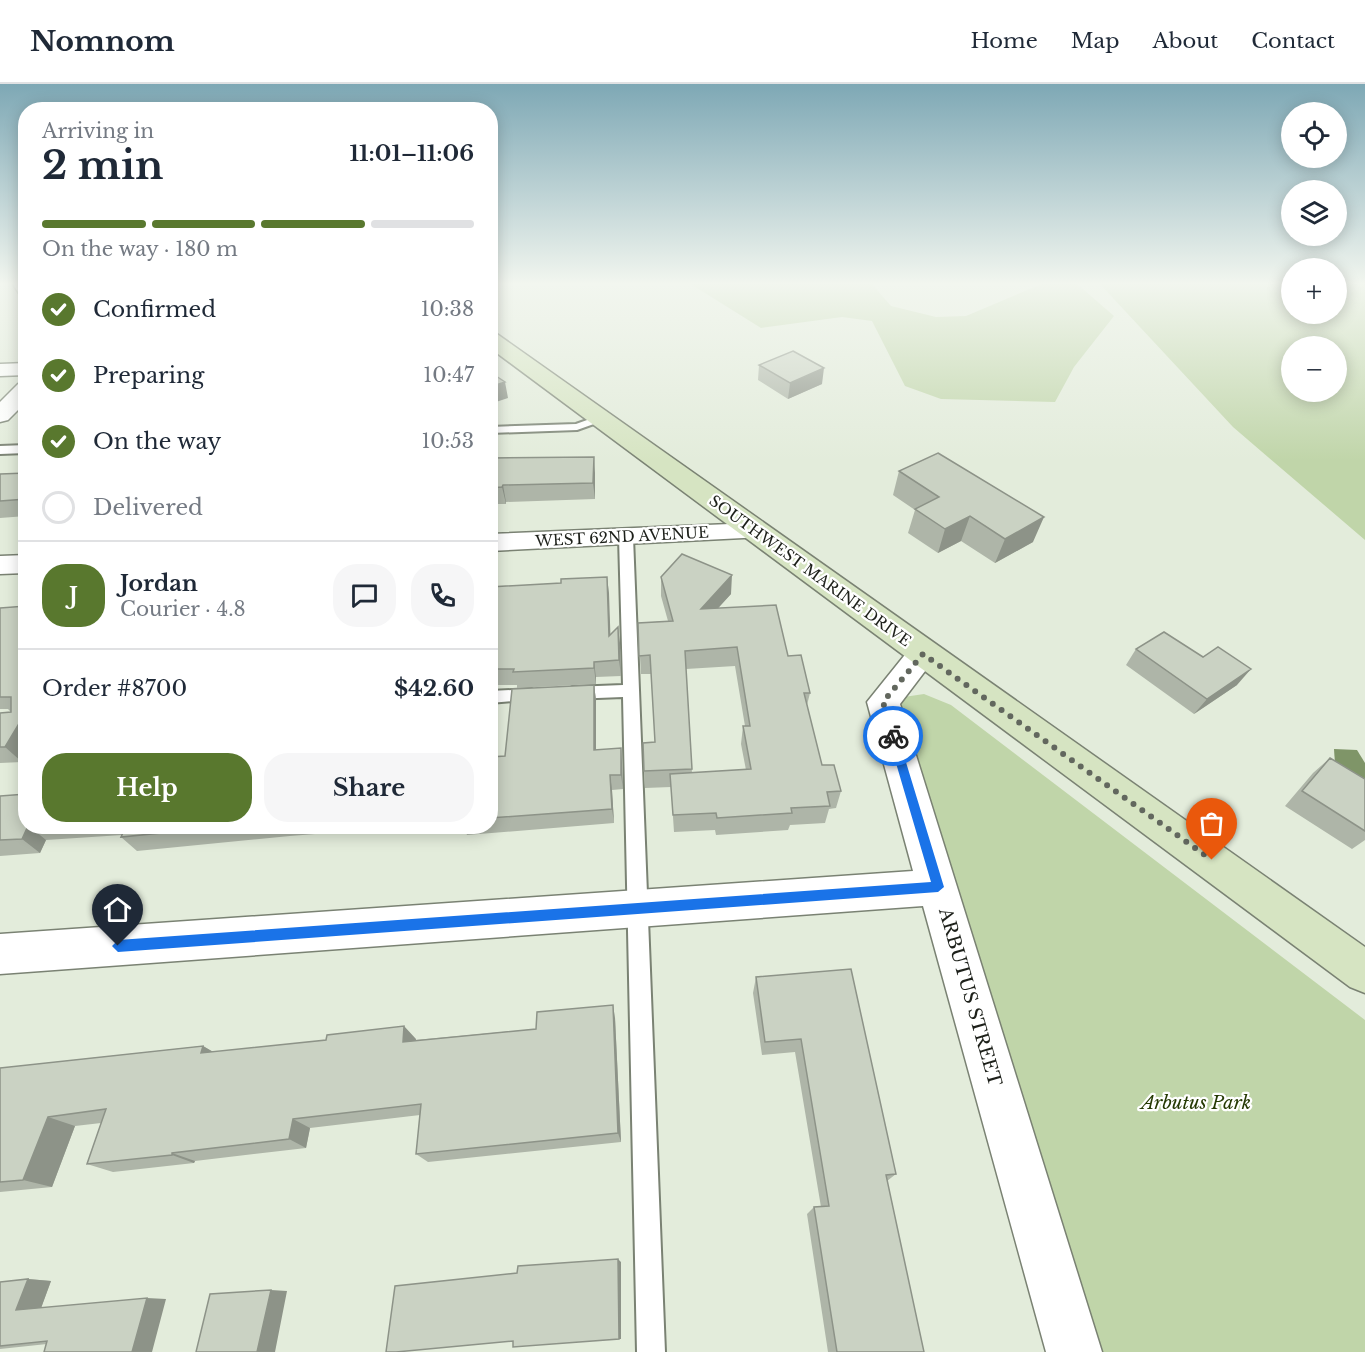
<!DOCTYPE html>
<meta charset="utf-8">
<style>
body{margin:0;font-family:"Libre Baskerville",serif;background:#f6f6f7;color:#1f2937;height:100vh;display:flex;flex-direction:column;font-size:22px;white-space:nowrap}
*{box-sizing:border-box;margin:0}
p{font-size:20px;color:#747a83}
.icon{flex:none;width:33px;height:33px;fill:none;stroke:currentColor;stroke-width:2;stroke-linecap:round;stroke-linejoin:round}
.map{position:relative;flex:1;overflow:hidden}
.panel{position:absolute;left:18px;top:18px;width:480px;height:732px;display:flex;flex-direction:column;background:#fff;border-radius:24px;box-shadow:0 3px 15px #0003}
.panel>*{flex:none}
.tools{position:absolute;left:1281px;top:18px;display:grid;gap:12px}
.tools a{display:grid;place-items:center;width:66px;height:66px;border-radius:50%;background:#fff;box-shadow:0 3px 15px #0003;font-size:30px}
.pin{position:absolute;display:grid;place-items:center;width:51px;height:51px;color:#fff;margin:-62px -26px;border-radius:50% 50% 50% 0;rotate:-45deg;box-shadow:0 0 6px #0007}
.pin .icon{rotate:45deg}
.courier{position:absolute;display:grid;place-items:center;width:60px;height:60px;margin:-30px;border:4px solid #1a73e8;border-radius:50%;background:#fff;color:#222;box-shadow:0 2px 8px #0007}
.head em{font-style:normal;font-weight:800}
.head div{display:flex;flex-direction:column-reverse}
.head{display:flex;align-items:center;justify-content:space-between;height:102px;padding:0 24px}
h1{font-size:39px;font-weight:800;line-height:45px}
.bar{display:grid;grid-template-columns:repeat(4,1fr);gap:9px 6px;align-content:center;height:72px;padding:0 24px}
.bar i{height:8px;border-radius:4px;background:#e0e1e3}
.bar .active{background:#59782e}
.bar p{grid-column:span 4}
.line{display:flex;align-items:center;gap:15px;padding:0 24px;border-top:2px solid #e0e1e3}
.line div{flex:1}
.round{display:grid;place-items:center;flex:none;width:63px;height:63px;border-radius:24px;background:#f6f6f7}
ol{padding:0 24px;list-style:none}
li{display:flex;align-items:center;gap:18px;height:66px}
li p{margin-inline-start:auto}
li .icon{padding:6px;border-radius:50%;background:#59782e;color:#fff;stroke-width:4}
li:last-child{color:#747a83}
li i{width:33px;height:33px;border:3px solid #e0e1e3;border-radius:50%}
.cta{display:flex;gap:12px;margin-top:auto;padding:12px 24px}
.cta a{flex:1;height:69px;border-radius:24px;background:#59782e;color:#fff;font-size:24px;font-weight:800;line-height:69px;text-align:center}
.cta a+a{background:#f6f6f7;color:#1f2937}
header{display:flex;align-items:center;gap:36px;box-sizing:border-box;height:84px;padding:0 30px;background:#fff;border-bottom:2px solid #e0e1e3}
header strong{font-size:28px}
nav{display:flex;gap:33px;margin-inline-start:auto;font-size:21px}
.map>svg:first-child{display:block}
.green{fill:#c0d5a9;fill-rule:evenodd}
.water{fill:#7f9568}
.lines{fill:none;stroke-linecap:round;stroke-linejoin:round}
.service-casing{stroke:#7a8273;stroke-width:4}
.minor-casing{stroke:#7a8273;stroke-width:3}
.secondary-casing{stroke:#7a8273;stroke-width:3}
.service{fill:#fff;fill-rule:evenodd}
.minor{fill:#fff;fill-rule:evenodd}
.secondary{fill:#d6e4c2;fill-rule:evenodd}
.wall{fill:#aeb5a8;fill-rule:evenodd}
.shaded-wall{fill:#8d9388}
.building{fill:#cad2c3;stroke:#8d9388;stroke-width:1.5}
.route{fill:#1a73e8}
.done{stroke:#62675e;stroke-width:6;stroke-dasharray:0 10.8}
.labels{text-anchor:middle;stroke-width:4.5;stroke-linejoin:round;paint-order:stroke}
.street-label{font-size:15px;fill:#1d201a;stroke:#fff}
.near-street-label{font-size:18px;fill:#1d201a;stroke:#fff}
.near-park-label{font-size:18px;font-style:italic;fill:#253903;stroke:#fff}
</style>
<header>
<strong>Nomnom</strong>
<nav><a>Home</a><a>Map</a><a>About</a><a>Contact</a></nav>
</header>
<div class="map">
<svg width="1365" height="1268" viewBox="0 0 1365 1268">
<rect width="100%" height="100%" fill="#e3ecdb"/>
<path class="green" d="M689,199H871L891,222L936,233L966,232L1044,199H1076L1114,232L1074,283L1055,318L941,315L905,302L872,237L842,233L761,244Z
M1099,199H1291L1292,230H1336L1337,199H1365V456L1233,343ZM1292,262H1336V308H1292Z
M924,610L951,621L1365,936V1268H1097L899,627L904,613Z"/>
<path class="water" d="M1334,665L1357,666L1365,679V708L1335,680Z"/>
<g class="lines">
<g class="service-casing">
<path id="service" d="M601,331L605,332V336L577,346L490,349V343L576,340Z
M26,361V369L0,370V362Z
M626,449L633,453L665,1268H637L623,613L572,615L564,609L572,603L623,601L619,453Z
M532,605L540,611L538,615L490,619V607Z"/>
</g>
<g class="minor-casing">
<path id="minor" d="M12,199H26V212L20,211Z
M26,279V291L0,292V280Z
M26,299V318L8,336L0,338V318L18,300Z
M754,439L763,441L767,447L763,453L490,467V450Z
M26,471V489L0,490V472Z
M923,559L934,562L938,570L900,620L1102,1268H1046L923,822L0,890V850L913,787L867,618L912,562Z"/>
</g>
<g class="secondary-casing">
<path id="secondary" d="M490,248L497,250L1365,863V909L1350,903L490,264Z"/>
</g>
<use href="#service" class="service"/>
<use href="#minor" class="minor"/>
<use href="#secondary" class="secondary"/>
</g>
<path class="wall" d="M759,281L822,300L788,315L758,296Z
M490,374L595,389V415L506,418V420H490Z
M899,387L1033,458L995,479L961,457L938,469L908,449L915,426L893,411Z
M26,389V432L0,434V390Z
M607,493L610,551L620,559L621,592L596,593V600L517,604V601H490V503L561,499Z
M661,493L731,510L718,524L788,572L810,609L807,621L822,681L841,707L836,724L829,725L825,739L790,741L788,746L716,751L715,746L674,748L671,703L645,704L644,687L655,658L651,590H641L638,539L668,537L661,512ZM735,582L745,642H743L741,660L746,686L692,689L686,585Z
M26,522V671L22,678L0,679V629L11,628L8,625H0V524Z
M1136,565L1203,573L1237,601L1194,630L1126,581Z
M594,601L596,616V666L622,679L623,705L612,706L614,739L467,751L463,742H490V673L505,672Z
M1330,674L1365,695V756L1352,765L1285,722L1313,689Z
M0,712L26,742H415L290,752L137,767L121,753L122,751L46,756L40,769L0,772Z
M851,885L896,1090L887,1097L924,1268H828L807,1130L814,1123H821L795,968L762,971L753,909L756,893Z
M615,934L621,1058L428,1078L416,1070L420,1031L310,1044L306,1064L195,1077L194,1079L113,1088L87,1080L101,1039L75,1042L52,1103L0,1108V984L203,962L213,968L416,955L415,956L536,945Z
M28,1195L51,1197L41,1224L166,1215L47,1260L0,1265V1198Z"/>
<path class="shaded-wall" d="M824,284L822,300L788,315L790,299Z
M505,298L508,314L490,320V303Z
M594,373L595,389V415L593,399Z
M503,401L506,418V420L502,403Z
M970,432L961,457L938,469L945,445Z
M1044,433L1033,458L995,479L1005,455Z
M732,491L731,510L700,544L701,525Z
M607,493L609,509L611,568L609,552Z
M618,543L620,559L621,592L619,576Z
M594,578L596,593V600L594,584Z
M1251,585L1237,601L1194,630L1207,615Z
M594,601L596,616V681L594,666Z
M26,628V671L22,678L5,663Z
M621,664L622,679L623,705L621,691Z
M610,691L612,706L614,739L612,725Z
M29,742L46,756L40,769L22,755Z
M613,921L615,934L621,1058L618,1049Z
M404,942L416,955L414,970L403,958Z
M203,962L222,973L201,969Z
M48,1033L75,1042L52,1103L23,1096Z
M293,1035L310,1044L306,1064L289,1055Z
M172,1069L195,1077L194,1079L172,1071Z
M618,1175L621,1178V1255H619Z
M28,1195L51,1197L40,1227L16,1226Z
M271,1206L287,1207L275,1268H257Z
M147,1214L166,1215L152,1268H132Z"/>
<path class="building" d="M793,267L824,284L790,299L759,281Z
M490,288L505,298L490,303Z
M938,369L1044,433L1005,455L970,432L945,445L915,425L939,413L899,387Z
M594,373L593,399L503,401L502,403L490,404V374Z
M26,389V415L0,417V390Z
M682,470L732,491L701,525L776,521L788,572L801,571L810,609H804L822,681H834L841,707L827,708L830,722L791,724L792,729L717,734L716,729L673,731L670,690L751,685L743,642H750L737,563L685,567L692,685L644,687L643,659L655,658L650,571L639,572L638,539L673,537L661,493Z
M607,493L609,552L618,543L619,576L594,578V584L513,588L514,585H490V503L561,499V495Z
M26,522V628L5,663H0V629L11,628V613H0V524Z
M1164,548L1203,573L1218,563L1251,585L1207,615L1136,565Z
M594,601V666L621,664V691H610L612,725L490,734V673L505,672L512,605Z
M1330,674L1365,695V747L1302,707Z
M26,710V742H28L22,755L0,756V712Z
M126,742H230L121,753Z
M851,885L896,1090L886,1091L924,1268H837L814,1123L829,1122L801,955L765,958L756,893Z
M613,921L618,1049L416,1070L421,1020L293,1035L289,1055L172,1069V1071L87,1080L106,1025L48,1033L23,1096L0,1098V984L203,962L201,969L326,956L327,951L404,942L403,958L536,945L537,928Z
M618,1175L619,1255L513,1263V1257L396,1268H386L395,1202L517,1189L518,1182Z
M28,1195L16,1226L147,1214L132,1268H44L47,1257L0,1262V1198Z
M271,1206L257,1268H196L210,1210Z"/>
<linearGradient id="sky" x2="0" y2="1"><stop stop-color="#7ea8b5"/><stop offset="0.53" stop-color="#f2f6ef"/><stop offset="1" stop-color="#f2f6ef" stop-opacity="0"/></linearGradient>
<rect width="1365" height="377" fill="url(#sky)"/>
<path class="route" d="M893,648L898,652L944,803L938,808L118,868L112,862L118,856L931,798L888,652Z"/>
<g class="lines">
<path class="done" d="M893,652L883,618L923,570L1212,776"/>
</g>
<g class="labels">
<g class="street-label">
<text transform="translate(622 453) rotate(-3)" y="5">WEST 62ND AVENUE</text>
<text transform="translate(810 487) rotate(36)" y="5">SOUTHWEST MARINE DRIVE</text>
</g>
<g class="near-street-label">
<text transform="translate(970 913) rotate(74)" y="6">ARBUTUS STREET</text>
</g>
<g class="near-park-label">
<text x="1196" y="1025">Arbutus Park</text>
</g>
</g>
</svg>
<div class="tools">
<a><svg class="icon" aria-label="locate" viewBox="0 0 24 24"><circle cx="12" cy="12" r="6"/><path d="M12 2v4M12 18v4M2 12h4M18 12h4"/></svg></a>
<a><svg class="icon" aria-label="layers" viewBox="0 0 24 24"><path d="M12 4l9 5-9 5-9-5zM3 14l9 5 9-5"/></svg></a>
<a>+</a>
<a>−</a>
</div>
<div class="pin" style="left:1212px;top:776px;background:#ea580c"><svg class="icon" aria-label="bag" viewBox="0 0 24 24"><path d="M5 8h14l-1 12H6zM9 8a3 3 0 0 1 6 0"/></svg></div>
<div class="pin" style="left:118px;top:862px;background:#1f2937"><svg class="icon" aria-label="home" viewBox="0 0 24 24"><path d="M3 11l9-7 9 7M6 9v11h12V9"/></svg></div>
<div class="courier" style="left:893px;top:652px"><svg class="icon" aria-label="bike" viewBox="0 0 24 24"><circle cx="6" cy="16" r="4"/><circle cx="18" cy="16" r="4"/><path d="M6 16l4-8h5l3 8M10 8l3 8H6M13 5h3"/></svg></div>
<section class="panel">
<div class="head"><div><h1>2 min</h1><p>Arriving in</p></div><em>11:01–11:06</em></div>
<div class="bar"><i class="active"></i><i class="active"></i><i class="active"></i><i></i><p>On the way · 180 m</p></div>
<ol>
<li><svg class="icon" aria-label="check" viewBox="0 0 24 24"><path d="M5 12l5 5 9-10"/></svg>Confirmed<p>10:38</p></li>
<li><svg class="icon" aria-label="check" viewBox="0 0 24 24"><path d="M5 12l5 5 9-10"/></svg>Preparing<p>10:47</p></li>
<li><svg class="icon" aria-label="check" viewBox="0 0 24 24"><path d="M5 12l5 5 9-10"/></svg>On the way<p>10:53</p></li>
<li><i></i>Delivered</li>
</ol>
<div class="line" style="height:108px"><b class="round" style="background:#59782e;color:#fff">J</b><div><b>Jordan</b><p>Courier · 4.8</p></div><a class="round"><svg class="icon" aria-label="chat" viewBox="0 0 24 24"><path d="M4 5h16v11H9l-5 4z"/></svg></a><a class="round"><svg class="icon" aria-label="phone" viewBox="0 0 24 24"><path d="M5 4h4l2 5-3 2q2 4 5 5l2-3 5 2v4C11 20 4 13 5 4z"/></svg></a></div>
<div class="line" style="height:78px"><div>Order #8700</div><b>$42.60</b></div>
<div class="cta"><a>Help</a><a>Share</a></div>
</section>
</div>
